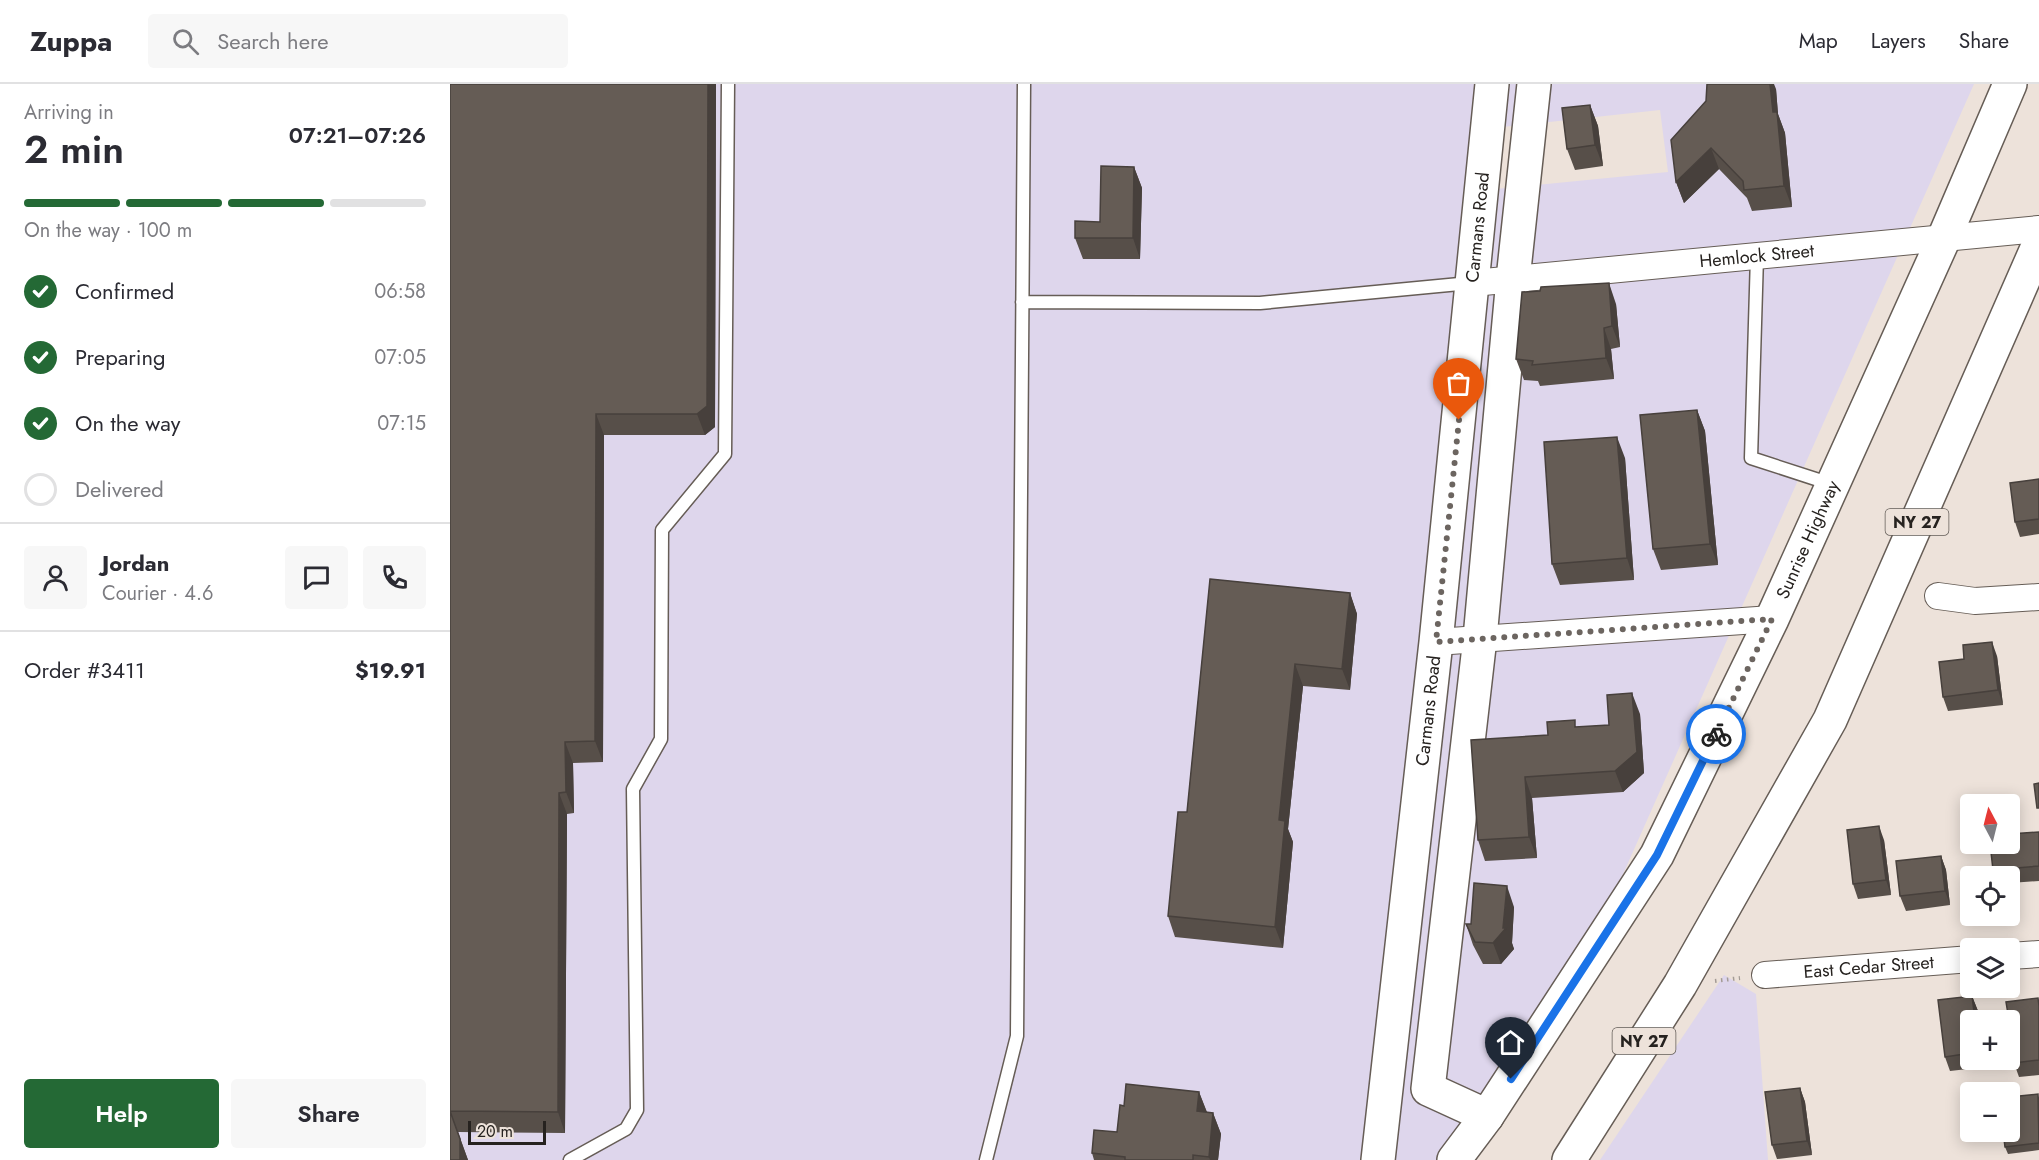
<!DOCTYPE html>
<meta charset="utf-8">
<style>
body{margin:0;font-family:Jost,sans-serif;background:#f7f7f7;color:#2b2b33;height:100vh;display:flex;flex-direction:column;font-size:22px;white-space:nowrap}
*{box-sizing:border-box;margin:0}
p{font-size:20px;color:#7c7c81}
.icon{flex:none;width:33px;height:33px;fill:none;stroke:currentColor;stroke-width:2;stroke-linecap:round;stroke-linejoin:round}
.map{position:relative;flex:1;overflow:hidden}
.drawer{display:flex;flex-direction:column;background:#fff;width:450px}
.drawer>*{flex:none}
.needle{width:39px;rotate:353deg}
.tools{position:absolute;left:1510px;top:710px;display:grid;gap:12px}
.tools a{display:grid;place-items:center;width:60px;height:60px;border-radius:6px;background:#fff;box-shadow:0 3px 15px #0003;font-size:30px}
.scale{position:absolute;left:18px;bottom:15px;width:78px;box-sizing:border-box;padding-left:6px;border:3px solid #26221f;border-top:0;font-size:16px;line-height:21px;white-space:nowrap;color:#26221f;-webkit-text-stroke:4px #ede2da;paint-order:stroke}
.pin{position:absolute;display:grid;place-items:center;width:51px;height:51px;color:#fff;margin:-62px -26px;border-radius:50% 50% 50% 0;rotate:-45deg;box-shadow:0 0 6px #0007}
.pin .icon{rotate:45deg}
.courier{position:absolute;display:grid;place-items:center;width:60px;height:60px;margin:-30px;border:4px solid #1a73e8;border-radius:50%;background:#fff;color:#222;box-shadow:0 2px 8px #0007}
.overview em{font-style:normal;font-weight:600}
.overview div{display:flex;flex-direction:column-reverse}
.overview{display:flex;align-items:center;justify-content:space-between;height:102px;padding:0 24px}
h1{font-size:39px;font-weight:600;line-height:45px}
.bar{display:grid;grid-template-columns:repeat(4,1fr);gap:9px 6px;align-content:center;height:72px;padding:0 24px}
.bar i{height:8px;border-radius:4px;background:#e1e1e2}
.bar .selected{background:#246935}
.bar p{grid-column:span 4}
.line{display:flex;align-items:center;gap:15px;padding:0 24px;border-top:2px solid #e1e1e2}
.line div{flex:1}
.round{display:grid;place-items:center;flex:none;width:63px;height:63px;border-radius:6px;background:#f7f7f7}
ol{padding:0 24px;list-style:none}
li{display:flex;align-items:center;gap:18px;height:66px}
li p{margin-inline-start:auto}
li .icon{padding:6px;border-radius:50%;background:#246935;color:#fff;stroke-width:4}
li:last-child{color:#7c7c81}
li i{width:33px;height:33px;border:3px solid #e1e1e2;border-radius:50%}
.primary-button{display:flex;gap:12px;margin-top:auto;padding:12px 24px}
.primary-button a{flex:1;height:69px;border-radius:6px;background:#246935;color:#fff;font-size:24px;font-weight:600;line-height:69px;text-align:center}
.primary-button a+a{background:#f7f7f7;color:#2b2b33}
header{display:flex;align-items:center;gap:36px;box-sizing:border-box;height:84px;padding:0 30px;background:#fff;border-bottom:2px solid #e1e1e2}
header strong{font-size:28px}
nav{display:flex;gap:33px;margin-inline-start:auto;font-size:21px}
.search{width:420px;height:54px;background:#f7f7f7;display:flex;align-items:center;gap:15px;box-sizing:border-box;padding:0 21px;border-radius:6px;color:#7c7c81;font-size:22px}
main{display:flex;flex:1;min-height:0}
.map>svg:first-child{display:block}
.commercial{fill:#ded6ec;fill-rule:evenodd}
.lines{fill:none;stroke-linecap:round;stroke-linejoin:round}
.lane-casing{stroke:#665d56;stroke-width:15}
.street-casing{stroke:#665d56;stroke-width:28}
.secondary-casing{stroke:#665d56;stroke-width:36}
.highway-casing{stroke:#665d56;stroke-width:36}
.path{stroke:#a39b95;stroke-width:4;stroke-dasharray:1.5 4.5;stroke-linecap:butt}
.lane{stroke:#fff;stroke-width:12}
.street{stroke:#fff;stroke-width:26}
.secondary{stroke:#fff;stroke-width:33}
.highway{stroke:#fff;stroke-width:33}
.wall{fill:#574f49}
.shaded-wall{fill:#47403c}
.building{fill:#655c55;stroke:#47403c;stroke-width:1.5}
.done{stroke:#6c6560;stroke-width:6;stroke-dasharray:0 10.8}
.route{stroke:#1a73e8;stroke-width:8}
.labels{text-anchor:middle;stroke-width:6;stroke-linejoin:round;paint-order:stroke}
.shield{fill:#ede2da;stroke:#625c57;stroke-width:1.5}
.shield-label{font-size:16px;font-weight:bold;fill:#26221f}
.street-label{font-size:18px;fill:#26221f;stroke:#ede2da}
</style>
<header>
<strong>Zuppa</strong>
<div class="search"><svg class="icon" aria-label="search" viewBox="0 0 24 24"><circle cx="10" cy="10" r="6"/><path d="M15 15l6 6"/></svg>Search here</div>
<nav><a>Map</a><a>Layers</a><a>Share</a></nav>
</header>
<main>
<section class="drawer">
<div class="overview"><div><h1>2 min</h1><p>Arriving in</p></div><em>07:21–07:26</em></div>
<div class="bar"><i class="selected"></i><i class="selected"></i><i class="selected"></i><i></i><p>On the way · 100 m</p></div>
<ol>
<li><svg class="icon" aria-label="check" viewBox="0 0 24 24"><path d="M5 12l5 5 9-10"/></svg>Confirmed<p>06:58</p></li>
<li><svg class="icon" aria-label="check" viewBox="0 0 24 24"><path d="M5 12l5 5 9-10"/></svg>Preparing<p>07:05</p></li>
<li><svg class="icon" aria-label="check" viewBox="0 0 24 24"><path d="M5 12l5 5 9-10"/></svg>On the way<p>07:15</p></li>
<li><i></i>Delivered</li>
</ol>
<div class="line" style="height:108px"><a class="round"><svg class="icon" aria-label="person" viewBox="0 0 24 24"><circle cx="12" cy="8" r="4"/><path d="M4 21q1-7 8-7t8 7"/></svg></a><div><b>Jordan</b><p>Courier · 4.6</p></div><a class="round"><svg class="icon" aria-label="chat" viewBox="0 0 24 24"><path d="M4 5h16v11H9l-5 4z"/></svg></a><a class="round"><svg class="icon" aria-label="phone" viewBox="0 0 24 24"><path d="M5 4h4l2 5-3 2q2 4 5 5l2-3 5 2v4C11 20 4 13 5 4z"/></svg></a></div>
<div class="line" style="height:78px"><div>Order #3411</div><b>$19.91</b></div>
<div class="primary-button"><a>Help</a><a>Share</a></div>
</section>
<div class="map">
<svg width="1589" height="1076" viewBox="0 0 1589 1076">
<rect width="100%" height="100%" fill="#ede2da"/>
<path class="commercial" d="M0,0H1524L1154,833L1018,1040L987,1076H0ZM1210,26L1218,88L1046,105L1052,43Z
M1274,891L1306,910L1318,1076H1150Z"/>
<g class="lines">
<g class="lane-casing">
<path id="lane" d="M1307,172L1301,374L1381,400
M572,218L810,219L1020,199
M120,1076L176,1045L187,1026L183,705L211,655L212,446L275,370L278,0
M536,1076L567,952L574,0"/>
</g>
<g class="street-casing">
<g id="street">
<path id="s1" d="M1023,199L1589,145"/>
<path d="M1488,512L1525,517L1589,513"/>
<path d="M986,558L1322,535"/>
<path d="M1560,872L1589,870"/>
<path id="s2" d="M1315,891L1521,875"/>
</g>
</g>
<g class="secondary-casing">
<g id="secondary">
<path d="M1037,1032L978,1005L1030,554L1063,195L1084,0"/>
<path id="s3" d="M928,1076L986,558L1042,0"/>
</g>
</g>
<g class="highway-casing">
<g id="highway">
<path id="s4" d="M1004,1076L1037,1032L1207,771L1322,535L1494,154L1560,0"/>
<path d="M1119,1076L1230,901L1380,636L1589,160"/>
</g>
</g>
<path class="path" d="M1265,897L1290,894"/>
<use href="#lane" class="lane"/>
<use href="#street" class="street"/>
<use href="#secondary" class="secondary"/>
<use href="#highway" class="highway"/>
</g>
<path class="wall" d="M0,0H266L265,343L255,351H154L153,678L123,679L124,729L117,730L115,1049L8,1048L18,1076H0Z
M1326,5L1328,30L1335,49L1342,123L1302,127L1297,114L1269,85L1234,119L1226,98Z
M1140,21L1148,42L1153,82L1125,86L1117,65Z
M684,83L692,104L690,175H633L625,154L650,138Z
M1166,220L1170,263L1161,265L1164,295L1090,302L1088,297L1074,296L1066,275Z
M1247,326L1255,347L1268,481L1211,486L1203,465Z
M1175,374L1184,496L1110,501L1102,480Z
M1589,395V450L1570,453L1565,438Z
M760,495L900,509L907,530L900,606L853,602L838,745L843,758L833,864L725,853L718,832L737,728Z
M1547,572L1553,621L1498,627L1493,613Z
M1190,630L1194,689L1173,708L1082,714L1087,774L1035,777L1028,756L1098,651L1127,643L1159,641Z
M1589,748V797L1560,799V792H1545L1543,786Z
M1434,756L1441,811L1408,815L1403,800Z
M1491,772L1496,786L1500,821L1456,827L1450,812Z
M1064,823L1062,859L1064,865L1051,880H1033L1023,861L1016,840H1021Z
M1522,912L1528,927L1529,936H1521V975H1534L1535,983L1500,987L1495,973Z
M1589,917V991L1569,993L1564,979Z
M1350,1004L1355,1018L1362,1071L1327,1075L1322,1061Z
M749,1008L757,1028L763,1029L771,1050L768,1076H644L642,1069L667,1048Z
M1589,1012V1066L1558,1070L1555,1063Z"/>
<path class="shaded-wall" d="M258,0H266L265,343L255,351L247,330Z
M1320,0H1324L1326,5L1328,30L1335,49L1342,123L1334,102L1323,28Z
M1140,21L1148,42L1153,82L1145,61Z
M1261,64L1269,85L1234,119L1226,98Z
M684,83L692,104L690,175L683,154Z
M1159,199L1166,220L1170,263L1162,242Z
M1154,244L1161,265L1164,295L1156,274Z
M1247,326L1255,347L1268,481L1260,460Z
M146,330L154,351L153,678L145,657Z
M1167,353L1175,374L1184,496L1177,474Z
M900,509L907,530L900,606L892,585Z
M1542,558L1547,572L1553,621L1548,606Z
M845,580L853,602L838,745L843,758L833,864L825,843L829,736Z
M1182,609L1190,630L1194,689L1173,708L1165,687Z
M115,658L123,679L124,729L116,708Z
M1075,693L1082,714L1087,774L1079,753Z
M109,709L117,730L115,1049L108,1028Z
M1429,742L1434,756L1441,811L1436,796Z
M1491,772L1496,786L1500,821L1495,807Z
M1057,802L1064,823L1062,859L1064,865L1051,880L1043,859L1053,844Z
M1522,912L1528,927L1529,936H1525Z
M1350,1004L1355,1018L1362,1071L1357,1057Z
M749,1008L757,1029L747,1027Z
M0,1027L18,1076H10Z
M763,1029L771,1050L768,1076H760L759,1073Z"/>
<path class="building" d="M0,0H258L257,322L247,330H146L145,657L115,658L116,708L109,709L108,1028L0,1027L10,1055V1076H0Z
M1257,0H1320L1323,28H1327L1334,102L1294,106L1293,97L1261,64L1226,98L1221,56L1256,17Z
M1140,21L1145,61L1117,65L1112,24Z
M651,82L684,83L683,154H625V137L650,138Z
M1159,199L1162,242L1154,244L1156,274L1082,281L1083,277L1066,275L1072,208L1090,207L1091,203Z
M1247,326L1260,460L1203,465L1190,331Z
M1167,353L1177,474L1102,480L1094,358Z
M1589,395V435L1565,438L1560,399Z
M760,495L900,509L892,585L845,580L829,736L835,737L825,843L718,832L728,728H737Z
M1542,558L1548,606L1493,613L1489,578L1514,575L1513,561Z
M1182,609L1187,668L1165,687L1075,693L1079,753L1028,756L1021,656L1098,651L1097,638L1125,636V643L1159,641L1157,611Z
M1589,699V724H1587L1584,700Z
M1429,742L1436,796L1403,800L1397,746Z
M1589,748V782L1543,786L1540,759H1560V750Z
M1491,772L1495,807L1450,812L1446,777Z
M1024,799L1057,802L1053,844H1056L1043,859L1025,858L1016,840H1021Z
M1522,912L1525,936H1521V969L1495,973L1488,916Z
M1588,914L1589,922V976L1564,979L1560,947V936H1559L1556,918Z
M676,1000L749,1008L747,1027L763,1029L759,1073L743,1071V1076H675V1073L642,1069L644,1046L667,1048L670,1021L674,1022Z
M1350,1004L1357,1057L1322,1061L1315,1008Z
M1588,1010L1589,1059L1555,1063L1553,1047H1560V1013Z"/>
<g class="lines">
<path class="done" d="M1009,336L986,558L1322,535L1266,650"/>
<path class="route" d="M1061,995L1207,771L1266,650"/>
</g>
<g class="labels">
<g class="shield">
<rect x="1435.5" y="425" width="63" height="26" rx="4.5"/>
<rect x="1162.5" y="944" width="63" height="26" rx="4.5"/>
</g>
<g class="shield-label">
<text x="1467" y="444">NY 27</text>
<text x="1194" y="963">NY 27</text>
</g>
<g class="street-label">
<text dy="6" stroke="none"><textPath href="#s3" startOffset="938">Carmans Road</textPath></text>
<text dy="6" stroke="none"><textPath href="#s1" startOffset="285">Hemlock Street</textPath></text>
<text dy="6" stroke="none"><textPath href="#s4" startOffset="716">Sunrise Highway</textPath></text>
<text dy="6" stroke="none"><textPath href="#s3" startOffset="452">Carmans Road</textPath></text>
<text dy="6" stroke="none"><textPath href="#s2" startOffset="104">East Cedar Street</textPath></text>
</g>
</g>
</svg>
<div class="tools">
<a><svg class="needle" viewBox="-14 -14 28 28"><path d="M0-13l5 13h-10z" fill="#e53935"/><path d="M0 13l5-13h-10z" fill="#7c7c81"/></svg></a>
<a><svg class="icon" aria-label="locate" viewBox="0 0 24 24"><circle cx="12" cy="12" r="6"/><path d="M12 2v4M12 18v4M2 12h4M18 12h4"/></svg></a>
<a><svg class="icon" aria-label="layers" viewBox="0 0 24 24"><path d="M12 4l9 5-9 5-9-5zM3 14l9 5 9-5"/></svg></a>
<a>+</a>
<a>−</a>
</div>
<div class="scale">20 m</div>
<div class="pin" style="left:1009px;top:336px;background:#ea580c"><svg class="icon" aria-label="bag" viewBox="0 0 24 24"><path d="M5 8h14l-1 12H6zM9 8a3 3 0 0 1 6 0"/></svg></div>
<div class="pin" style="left:1061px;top:995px;background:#1f2937"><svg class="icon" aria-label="home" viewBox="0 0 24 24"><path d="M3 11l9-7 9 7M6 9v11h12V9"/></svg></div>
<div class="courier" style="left:1266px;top:650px"><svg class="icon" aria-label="bike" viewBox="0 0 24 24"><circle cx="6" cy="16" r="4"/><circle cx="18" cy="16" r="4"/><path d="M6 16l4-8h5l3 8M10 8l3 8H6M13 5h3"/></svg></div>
</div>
</main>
